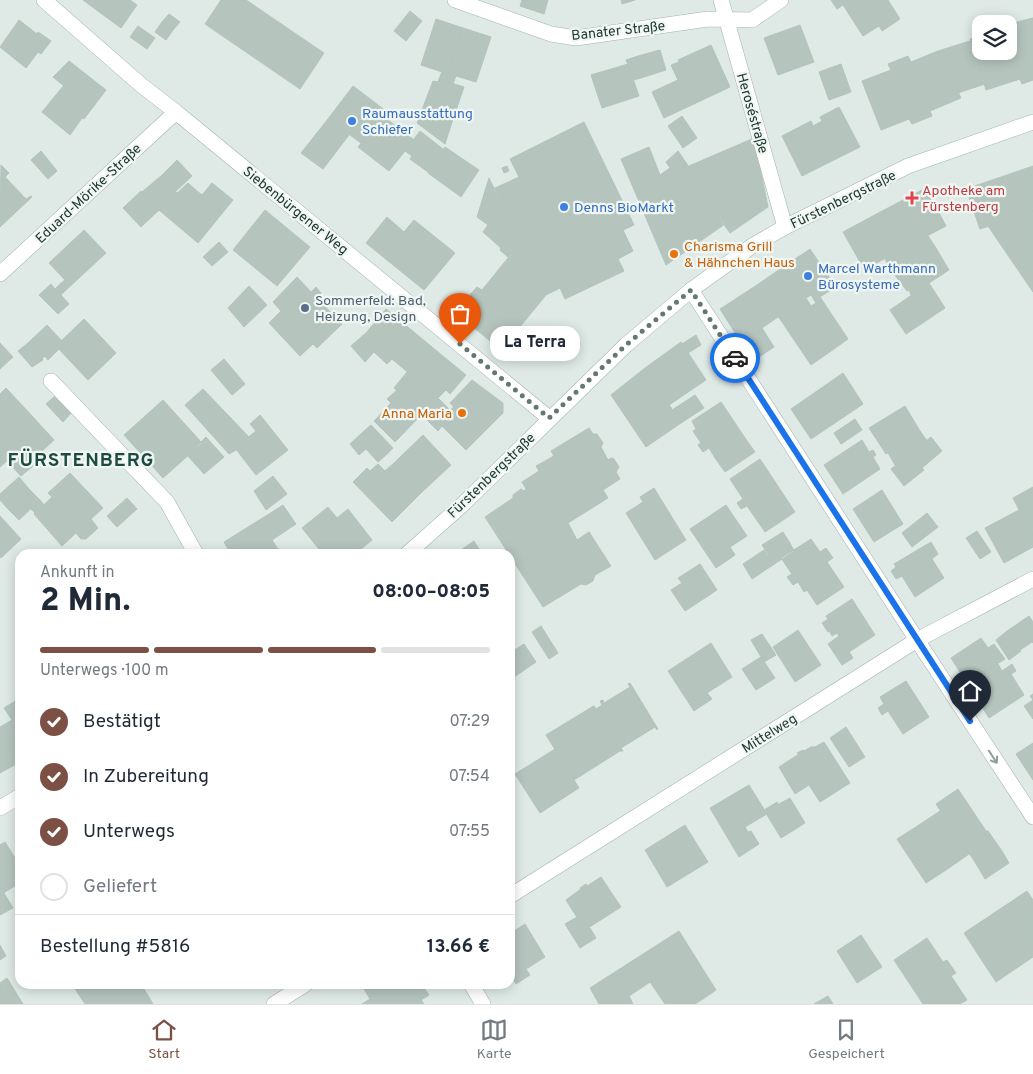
<!DOCTYPE html>
<html lang="de">
<meta charset="utf-8">
<style>
body{margin:0;font-family:Overpass,sans-serif;background:#f6f6f7;color:#1f2937;height:100vh;display:flex;flex-direction:column;font-size:19px;white-space:nowrap}
*{box-sizing:border-box;margin:0}
p{font-size:16px;color:#747a83}
.icon{flex:none;width:28px;height:28px;fill:none;stroke:currentColor;stroke-width:2;stroke-linecap:round;stroke-linejoin:round}
.map{position:relative;flex:1;overflow:hidden}
.drawer{position:absolute;left:15px;top:549px;width:500px;height:440px;display:flex;flex-direction:column;background:#fff;border-radius:15px;box-shadow:0 2px 12px #0003}
.drawer>*{flex:none}
.tools{position:absolute;left:972px;top:15px;display:grid;gap:10px}
.tools a{display:grid;place-items:center;width:45px;height:45px;border-radius:10px;background:#fff;box-shadow:0 2px 12px #0003;font-size:25px}
.pin{position:absolute;display:grid;place-items:center;width:42px;height:42px;color:#fff;margin:-51px -21px;border-radius:50% 50% 50% 0;rotate:-45deg;box-shadow:0 0 5px #0007}
.pin .icon{rotate:45deg}
.courier{position:absolute;display:grid;place-items:center;width:50px;height:50px;margin:-25px;border:4px solid #1a73e8;border-radius:50%;background:#fff;color:#222;box-shadow:0 1px 6px #0007}
.bubble{position:absolute;height:35px;border-radius:15px;background:#fff;box-shadow:0 2px 12px #0003;font-size:16px;font-weight:800;line-height:35px;text-align:center}
.summary em{font-style:normal;font-weight:800}
.summary div{display:flex;flex-direction:column-reverse}
.summary{display:flex;align-items:center;justify-content:space-between;height:85px;padding:0 25px}
h1{font-size:32px;font-weight:800;line-height:38px}
.bar{display:grid;grid-template-columns:repeat(4,1fr);gap:8px 5px;align-content:center;height:60px;padding:0 25px}
.bar i{height:6px;border-radius:4px;background:#e0e1e3}
.bar .current{background:#7d5046}
.bar p{grid-column:span 4}
.line{display:flex;align-items:center;gap:12px;padding:0 25px;border-top:1px solid #e0e1e3}
.line div{flex:1}
ol{padding:0 25px;list-style:none}
li{display:flex;align-items:center;gap:15px;height:55px}
li p{margin-inline-start:auto}
li .icon{padding:5px;border-radius:50%;background:#7d5046;color:#fff;stroke-width:4}
li:last-child{color:#747a83}
li i{width:28px;height:28px;border:2px solid #e0e1e3;border-radius:50%}
.tab-bar{display:flex;justify-content:space-around;align-items:center;height:70px;border-top:1px solid #e0e1e3;background:#fff;font-size:14px;color:#747a83}
.tab-bar a{display:grid;justify-items:center;gap:2px}
.tab-bar .current{color:#7d5046}
.map>svg:first-child{display:block}
.building{fill:#b5c5be;stroke:#b2c4bd;fill-rule:evenodd}
.lines{fill:none;stroke-linecap:round;stroke-linejoin:round}
.service-casing{stroke:#a2b2ad;stroke-width:16}
.minor-casing{stroke:#a2b2ad;stroke-width:16}
.secondary-casing{stroke:#9fb6ae;stroke-width:16}
.service{stroke:#fff;stroke-width:15}
.minor{stroke:#fff;stroke-width:15}
.secondary{stroke:#fff;stroke-width:15}
.oneway{stroke:#909c99}
.done{stroke:#647872;stroke-width:5;stroke-dasharray:0 9}
.route{stroke:#1a73e8;stroke-width:6}
.shop-dot{fill:#3f7fe0;stroke:#f0f7f3;stroke-width:2}
.health-dot{fill:#e0444e;stroke:#f0f7f3;stroke-width:2}
.food-dot{fill:#e8710a;stroke:#f0f7f3;stroke-width:2}
.service-dot{fill:#5c6f8a;stroke:#f0f7f3;stroke-width:2}
.labels{text-anchor:middle;stroke-width:4.5;stroke-linejoin:round;paint-order:stroke}
.street-label{font-size:14px;fill:#213a33;stroke:#f0f7f3}
.shop-label{font-size:14px;fill:#366cbe;stroke:#f0f7f3;text-anchor:start}
.health-label{font-size:14px;fill:#be3a42;stroke:#f0f7f3;text-anchor:start}
.food-label{font-size:14px;fill:#c56008;stroke:#f0f7f3;text-anchor:start}
.service-label{font-size:14px;fill:#4e5e75;stroke:#f0f7f3;text-anchor:start}
.district-label{font-size:19px;font-weight:bold;letter-spacing:1px;fill:#1d4b41;stroke:#f0f7f3}
</style>
<div class="map">
<svg width="1033" height="1004" viewBox="0 0 1033 1004">
<rect width="100%" height="100%" fill="#dfeae6"/>
<path class="building" d="M83,0H130L137,5L121,28Z
M221,0H246L324,53L300,89L205,24Z
M522,0H548L544,14L520,6Z
M621,0H635L622,4Z
M831,0H888L900,19L882,31L879,26L863,36L843,5L837,9Z
M410,11L422,21L406,41L394,31Z
M169,14L180,22L173,30L162,22Z
M1033,18V80L1022,84L1020,79L986,90L970,39L981,36V51H1009V24Z
M436,19L463,28L445,81L439,79L442,72L421,65Z
M19,20L37,34L38,32L51,41L41,54L38,52L26,68L0,47Z
M162,22L173,30L166,40L155,32Z
M800,25L814,62L778,75L764,38Z
M138,26L155,38L147,49L130,37Z
M463,28L491,37L476,82L456,76L453,84L445,81Z
M970,41L985,84L958,93L938,51Z
M711,45L730,87L664,118L652,92L678,80L671,65L679,62L678,60Z
M660,50L666,70L644,77L638,56Z
M938,51L961,98L930,111L932,116L912,124L909,119L881,130L862,81L891,70L888,64L908,56L911,62Z
M638,56L644,77L634,80L626,60Z
M69,61L78,68L64,86L53,77Z
M628,64L639,96L602,108L591,75Z
M841,64L851,92L829,100L819,72Z
M78,68L106,90L84,119L82,118L70,135L42,112Z
M439,79L445,81L429,132L417,123L433,81L438,82Z
M445,81L464,87L454,116L436,110Z
M353,86L386,111L361,143L328,119Z
M839,107L860,147L802,176L782,136L811,121L813,126L822,121L820,117Z
M436,110L454,116L445,144L429,132Z
M383,116L414,140L389,171L358,147Z
M682,116L697,138L683,148L668,126Z
M328,119L349,135L323,169L301,153Z
M584,122L634,225L623,230L633,251L618,259L624,271L565,299L560,288L546,295L495,188L519,177L510,159Z
M420,131L443,149L428,172L410,159L412,156L405,151Z
M754,138L768,207L730,233L699,189L702,186L689,166Z
M445,147L479,170L461,197L428,173Z
M649,147L660,175L670,168L689,195L698,188L725,224L666,265L621,159Z
M41,151L57,171L48,179L31,160Z
M678,151L702,186L689,195L666,162Z
M177,160L192,176L176,191L161,176Z
M1,165L9,173L5,177L26,199L31,196L32,197L0,227Z
M507,166L509,171L504,173L502,168Z
M1033,166V211L980,229L966,189Z
M161,176L177,193L159,210L142,192Z
M489,178L521,242L509,258L500,250L501,248L483,232L488,225L477,217Z
M188,183L197,191L172,221L159,210Z
M212,183L233,200L198,243L172,221L197,191L202,195Z
M926,188L946,226L904,248L884,210Z
M141,191L159,210L141,227L123,208Z
M265,210L288,229L255,268L233,250Z
M884,210L904,248L873,265L875,268L869,272L867,267L864,269L843,232Z
M1033,211V292L988,226Z
M387,217L404,232L414,220L455,253L424,290L366,243Z
M288,229L310,247L277,286L255,268Z
M84,230L106,253L65,291L59,285L65,280L49,263Z
M928,236L936,248L914,263L904,248Z
M219,242L228,252L212,266L203,257Z
M521,242L546,295L501,350L460,316L473,301L468,297L477,287L482,290Z
M904,248L911,259L891,270L885,259Z
M936,248L949,270L929,283L915,263Z
M810,249L831,280L828,282L832,289L820,297L848,339L834,349L780,269ZM811,295L816,303L811,306L806,298Z
M911,259L929,283L911,295L909,290L907,291L891,270Z
M780,269L834,349L811,365L757,285Z
M297,277L311,292L316,287L321,293L317,298L342,324L317,348L313,344L300,356L269,323L281,311L273,302Z
M929,283L945,308L906,334L890,310Z
M51,284L55,289L59,285L65,291L61,295L69,304L58,314L39,295Z
M757,285L778,317L762,328L774,347L753,361L720,309Z
M249,286L267,305L244,327L228,308Z
M386,309L432,347L410,374L392,359L387,364L374,352L365,362L351,346L366,333Z
M84,319L116,353L88,380L56,346Z
M47,325L62,341L56,346L59,349L48,360L45,356L42,359L28,343Z
M696,335L701,345L688,353L682,344Z
M681,342L706,380L669,405L645,368Z
M0,343L13,357L0,369Z
M28,343L43,360L32,367L18,351Z
M432,347L438,352L400,393L394,388L407,372L410,374Z
M438,352L466,375L450,394L446,390L438,398L416,376Z
M224,359L245,384L232,395L211,370Z
M645,368L681,423L646,447L611,395Z
M843,373L863,404L811,439L791,409Z
M416,376L450,410L454,407L450,403L472,380L503,403V413L466,450L442,426L438,431L400,393Z
M6,388L33,417L0,447V394Z
M203,389L249,437L235,448L236,450L229,454L185,405Z
M397,390L422,414L395,442L374,421L391,403L387,399Z
M695,395L704,408L681,423L672,410Z
M55,396L71,413L63,422L46,404Z
M163,400L202,443L163,478L124,435Z
M721,402L745,438L715,458L709,448L703,452L698,445L701,443L693,431L696,429L692,421Z
M905,406L920,431L886,454L869,428Z
M260,415L288,450L256,475L235,448L256,431L250,424Z
M33,417L54,440L40,453L44,457L21,476L7,461L0,467V447Z
M855,419L862,430L841,444L834,433Z
M371,425L393,448L386,455L363,432Z
M589,428L593,434H597L603,443L601,447L608,460L611,458L614,459L619,467L616,472L620,479L603,490L608,498L552,533L522,482L539,471L536,466L554,456L551,451Z
M920,431L927,441L895,465L888,453Z
M363,432L386,455L378,462L366,449L359,455L350,444Z
M423,435L451,465L422,492L394,463Z
M206,437L224,457L204,474L188,456Z
M931,437L942,451L922,468L924,470L904,486L891,469Z
M745,438L755,452L725,472L715,458Z
M862,440L869,452L873,450L876,455L873,457L880,469L843,494L824,465Z
M760,459L795,512L765,532L747,506L741,509L737,503L743,499L730,479Z
M394,463L422,492L392,522L353,482L367,468L370,471L378,464L385,471Z
M70,473L103,508L91,519L98,528L86,539H81L76,533L62,546L34,514L52,497L48,493Z
M273,476L287,494L266,510L254,491Z
M19,477L29,489L8,509L0,500V494Z
M1033,487V537L1013,498Z
M654,488L686,540L655,560L626,513L643,502L640,497Z
M29,489L40,500L19,520L8,509Z
M521,489L524,491L526,489L552,533L568,523L577,540L589,532L611,566L595,575L593,581L586,585L581,584L543,607L485,517L513,498V495Z
M882,490L903,524L874,542L853,509Z
M127,498L137,509L117,527L107,516Z
M40,500L44,505L35,513L31,509Z
M283,505L296,524L281,534L269,514Z
M726,505L747,536L730,547L735,555L716,568L690,529Z
M328,507L337,518L348,509L372,540L355,554H323L302,528Z
M1019,510L1033,537V547L1004,563L985,528Z
M927,513L938,527L912,547L902,533Z
M269,514L281,534L272,540L280,552L277,554H231L224,542Z
M0,516L21,539L1,558L0,557Z
M977,531L991,552L980,559L966,538Z
M783,532L790,543L769,556L762,545Z
M811,539L820,552L826,548L833,558L827,562L844,587L817,605L807,590L804,592L798,582L793,585L787,577L792,574L781,558Z
M474,541L482,554H455Z
M931,542L938,554L932,559L944,578L915,597L902,576L896,579L891,571L896,567L894,564Z
M790,543L794,551L773,565L768,557Z
M764,550L773,565L752,579L743,564Z
M700,564L717,590L685,611L671,590L682,583L678,578Z
M510,596L515,605L510,608Z
M852,599L875,635L849,652L837,633L832,636L830,632L834,629L826,616Z
M1029,616L1033,622V643L1032,642L1020,650L1007,631Z
M828,619L834,629L828,632L822,623Z
M541,626L558,653L549,659L532,632Z
M798,630L821,665L795,682L773,647Z
M1007,631L1021,651L1009,660L996,640Z
M762,634L776,655L764,662L751,640Z
M839,636L853,658L842,665L828,644Z
M981,638L988,648L994,644L1005,659L967,683L951,658Z
M711,643L732,677L707,693L712,699L694,711L668,671Z
M524,644L536,662L511,679L510,676V653Z
M761,657L775,678L756,690L742,669Z
M998,664L1002,671L1012,664L1016,671L1011,674L1024,695L989,718L967,683Z
M906,681L929,717L903,734L888,711L882,715L878,708L884,704L880,697Z
M630,683L658,729L657,730L655,727L621,748L623,751H620L592,707L594,706L596,709L602,705L600,701L603,700L604,703L630,687L628,684Z
M1033,694V719L1024,706L1033,700L1030,696Z
M20,698V762L0,727L12,720L4,708Z
M592,707L620,751L574,780L546,735Z
M846,727L865,757L849,767L830,738Z
M0,728L20,762L0,773Z
M824,742L850,783L820,802L809,785L795,794L779,767L799,754L797,753L803,750L804,751L811,747H815Z
M1033,743V780L1016,754Z
M555,749L579,788L540,813L515,774Z
M749,785L767,814L745,827L748,832L751,831L759,844L739,857L710,808Z
M958,789L986,831L964,846L936,804Z
M790,798L805,823L794,830L779,804Z
M777,802L794,830L781,838L764,810Z
M940,811L969,854L949,868L919,825Z
M685,825L708,862L667,887L645,850Z
M919,825L949,868L926,883L897,839Z
M986,831H988L995,841L971,856L964,846Z
M995,841L1002,851L978,867L971,856Z
M5,842L20,866V883L0,895V845Z
M1002,851L1009,863L985,879L978,867Z
M601,877L621,907L585,930L566,900L581,889L580,888L586,884L587,886Z
M1027,891L1033,900V957L996,982L964,933Z
M4,893L13,908L0,915V895Z
M577,917L585,930L590,928L596,938L580,948L565,924Z
M525,924L545,957L526,969L530,975L516,984L512,978L510,979V934Z
M679,931L716,990L703,999L665,940Z
M861,935L882,967L857,983L837,951Z
M927,938L943,962L947,960L956,973L951,976L967,1000L960,1004H923L894,960Z
M665,940L679,963L629,996L633,1004H599L590,988Z
M0,945L6,956L0,960Z
M679,963L703,999L695,1004H665L650,982Z
M7,978L23,1004H0V983Z
M72,984H141L153,1004H85Z
M372,984H421L429,995L421,1000L424,1004H362L370,999L364,989Z
M828,996L833,1004H814Z"/>
<g class="lines">
<g class="service-casing">
<path id="service" d="M51,381L167,502L196,554"/>
</g>
<g class="minor-casing">
<path id="minor" d="M44,0L141,85L176,112L549,418
M455,0L551,34L576,38L708,19L752,20L781,0
M721,0L785,227
M0,274L176,112
M691,290L917,640L1033,817
M510,896L917,640L1033,579
M471,984L483,1004
M274,1004L306,984"/>
</g>
<g class="secondary-casing">
<path id="secondary" d="M407,554L461,506L626,345L691,290L752,246L785,227L908,166L1033,122
M0,808L20,796"/>
</g>
<use href="#service" class="service"/>
<use href="#minor" class="minor"/>
<use href="#secondary" class="secondary"/>
</g>
<defs><path id="oneway-shaft" d="M-6 0H5M1.5-3L5.5 0L1.5 3" fill="none" stroke-width="1.6" stroke-linecap="round" stroke-linejoin="round" transform="scale(1.25)"/></defs>
<use class="oneway" href="#oneway-shaft" transform="translate(993 757) rotate(57)"/>
<g class="lines">
<path class="done" d="M460,344L549,418L626,345L691,290L735,358"/>
<path class="route" d="M735,358L970,721"/>
</g>
<g class="shop-dot">
<circle cx="352" cy="121" r="5"/>
<circle cx="564" cy="207" r="5"/>
<circle cx="808" cy="276" r="5"/>
</g>
<path class="health-dot" d="M909.5 190.5h5v5h5v5h-5v5h-5v-5h-5v-5h5z"/>
<g class="food-dot">
<circle cx="674" cy="254" r="5"/>
<circle cx="462" cy="413" r="5"/>
</g>
<circle class="service-dot" cx="305" cy="308" r="5"/>
<g class="labels">
<g class="street-label">
<text transform="translate(618 30) rotate(-6)" y="5">Banater Straße</text>
<text transform="translate(753 113) rotate(74)" y="5">Heroséstraße</text>
<text transform="translate(88 193) rotate(-43)" y="5">Eduard-Mörike-Straße</text>
<text transform="translate(843 199) rotate(-26)" y="5">Fürstenbergstraße</text>
<text transform="translate(296 210) rotate(39)" y="5">Siebenbürgener Weg</text>
<text transform="translate(491 475) rotate(-44)" y="5">Fürstenbergstraße</text>
<text transform="translate(769 733) rotate(-32)" y="5">Mittelweg</text>
</g>
<g class="shop-label">
<text x="362" y="118">Raumausstattung<tspan x="362" dy="16">Schiefer</tspan></text>
<text x="574" y="212">Denns BioMarkt</text>
<text x="818" y="273">Marcel Warthmann<tspan x="818" dy="16">Bürosysteme</tspan></text>
</g>
<g class="health-label">
<text x="922" y="195">Apotheke am<tspan x="922" dy="16">Fürstenberg</tspan></text>
</g>
<g class="food-label">
<text x="684" y="251">Charisma Grill<tspan x="684" dy="16">&amp; Hähnchen Haus</tspan></text>
<text x="452" y="418" text-anchor="end">Anna Maria</text>
</g>
<g class="service-label">
<text x="315" y="305">Sommerfeld: Bad,<tspan x="315" dy="16">Heizung, Design</tspan></text>
</g>
<g class="district-label">
<text x="81" y="466">FÜRSTENBERG</text>
</g>
</g>
</svg>
<div class="tools">
<a><svg class="icon" aria-label="layers" viewBox="0 0 24 24"><path d="M12 4l9 5-9 5-9-5zM3 14l9 5 9-5"/></svg></a>
</div>
<div class="pin" style="left:460px;top:344px;background:#ea580c"><svg class="icon" aria-label="bag" viewBox="0 0 24 24"><path d="M5 8h14l-1 12H6zM9 8a3 3 0 0 1 6 0"/></svg></div>
<div class="pin" style="left:970px;top:721px;background:#1f2937"><svg class="icon" aria-label="home" viewBox="0 0 24 24"><path d="M3 11l9-7 9 7M6 9v11h12V9"/></svg></div>
<div class="courier" style="left:735px;top:358px"><svg class="icon" aria-label="car" viewBox="0 0 24 24"><path d="M5 17H2v-5l4-1 3-4h7l3 4 3 1v5h-3M9 17h6M6 11h13"/><circle cx="7" cy="17" r="2"/><circle cx="17" cy="17" r="2"/></svg></div>
<div class="bubble" style="left:490px;top:326px;width:90px">La Terra</div>
<section class="drawer">
<div class="summary"><div><h1>2 Min.</h1><p>Ankunft in</p></div><em>08:00–08:05</em></div>
<div class="bar"><i class="current"></i><i class="current"></i><i class="current"></i><i></i><p>Unterwegs · 100 m</p></div>
<ol>
<li><svg class="icon" aria-label="check" viewBox="0 0 24 24"><path d="M5 12l5 5 9-10"/></svg>Bestätigt<p>07:29</p></li>
<li><svg class="icon" aria-label="check" viewBox="0 0 24 24"><path d="M5 12l5 5 9-10"/></svg>In Zubereitung<p>07:54</p></li>
<li><svg class="icon" aria-label="check" viewBox="0 0 24 24"><path d="M5 12l5 5 9-10"/></svg>Unterwegs<p>07:55</p></li>
<li><i></i>Geliefert</li>
</ol>
<div class="line" style="height:65px"><div>Bestellung #5816</div><b>13.66 €</b></div>
</section>
</div>
<nav class="tab-bar">
<a class="current"><svg class="icon" aria-label="home" viewBox="0 0 24 24"><path d="M3 11l9-7 9 7M6 9v11h12V9"/></svg>Start</a>
<a><svg class="icon" aria-label="map" viewBox="0 0 24 24"><path d="M3 6l6-2 6 2 6-2v14l-6 2-6-2-6 2zM9 4v14M15 6v14"/></svg>Karte</a>
<a><svg class="icon" aria-label="saved" viewBox="0 0 24 24"><path d="M7 4h10v16l-5-4-5 4z"/></svg>Gespeichert</a>
</nav>
